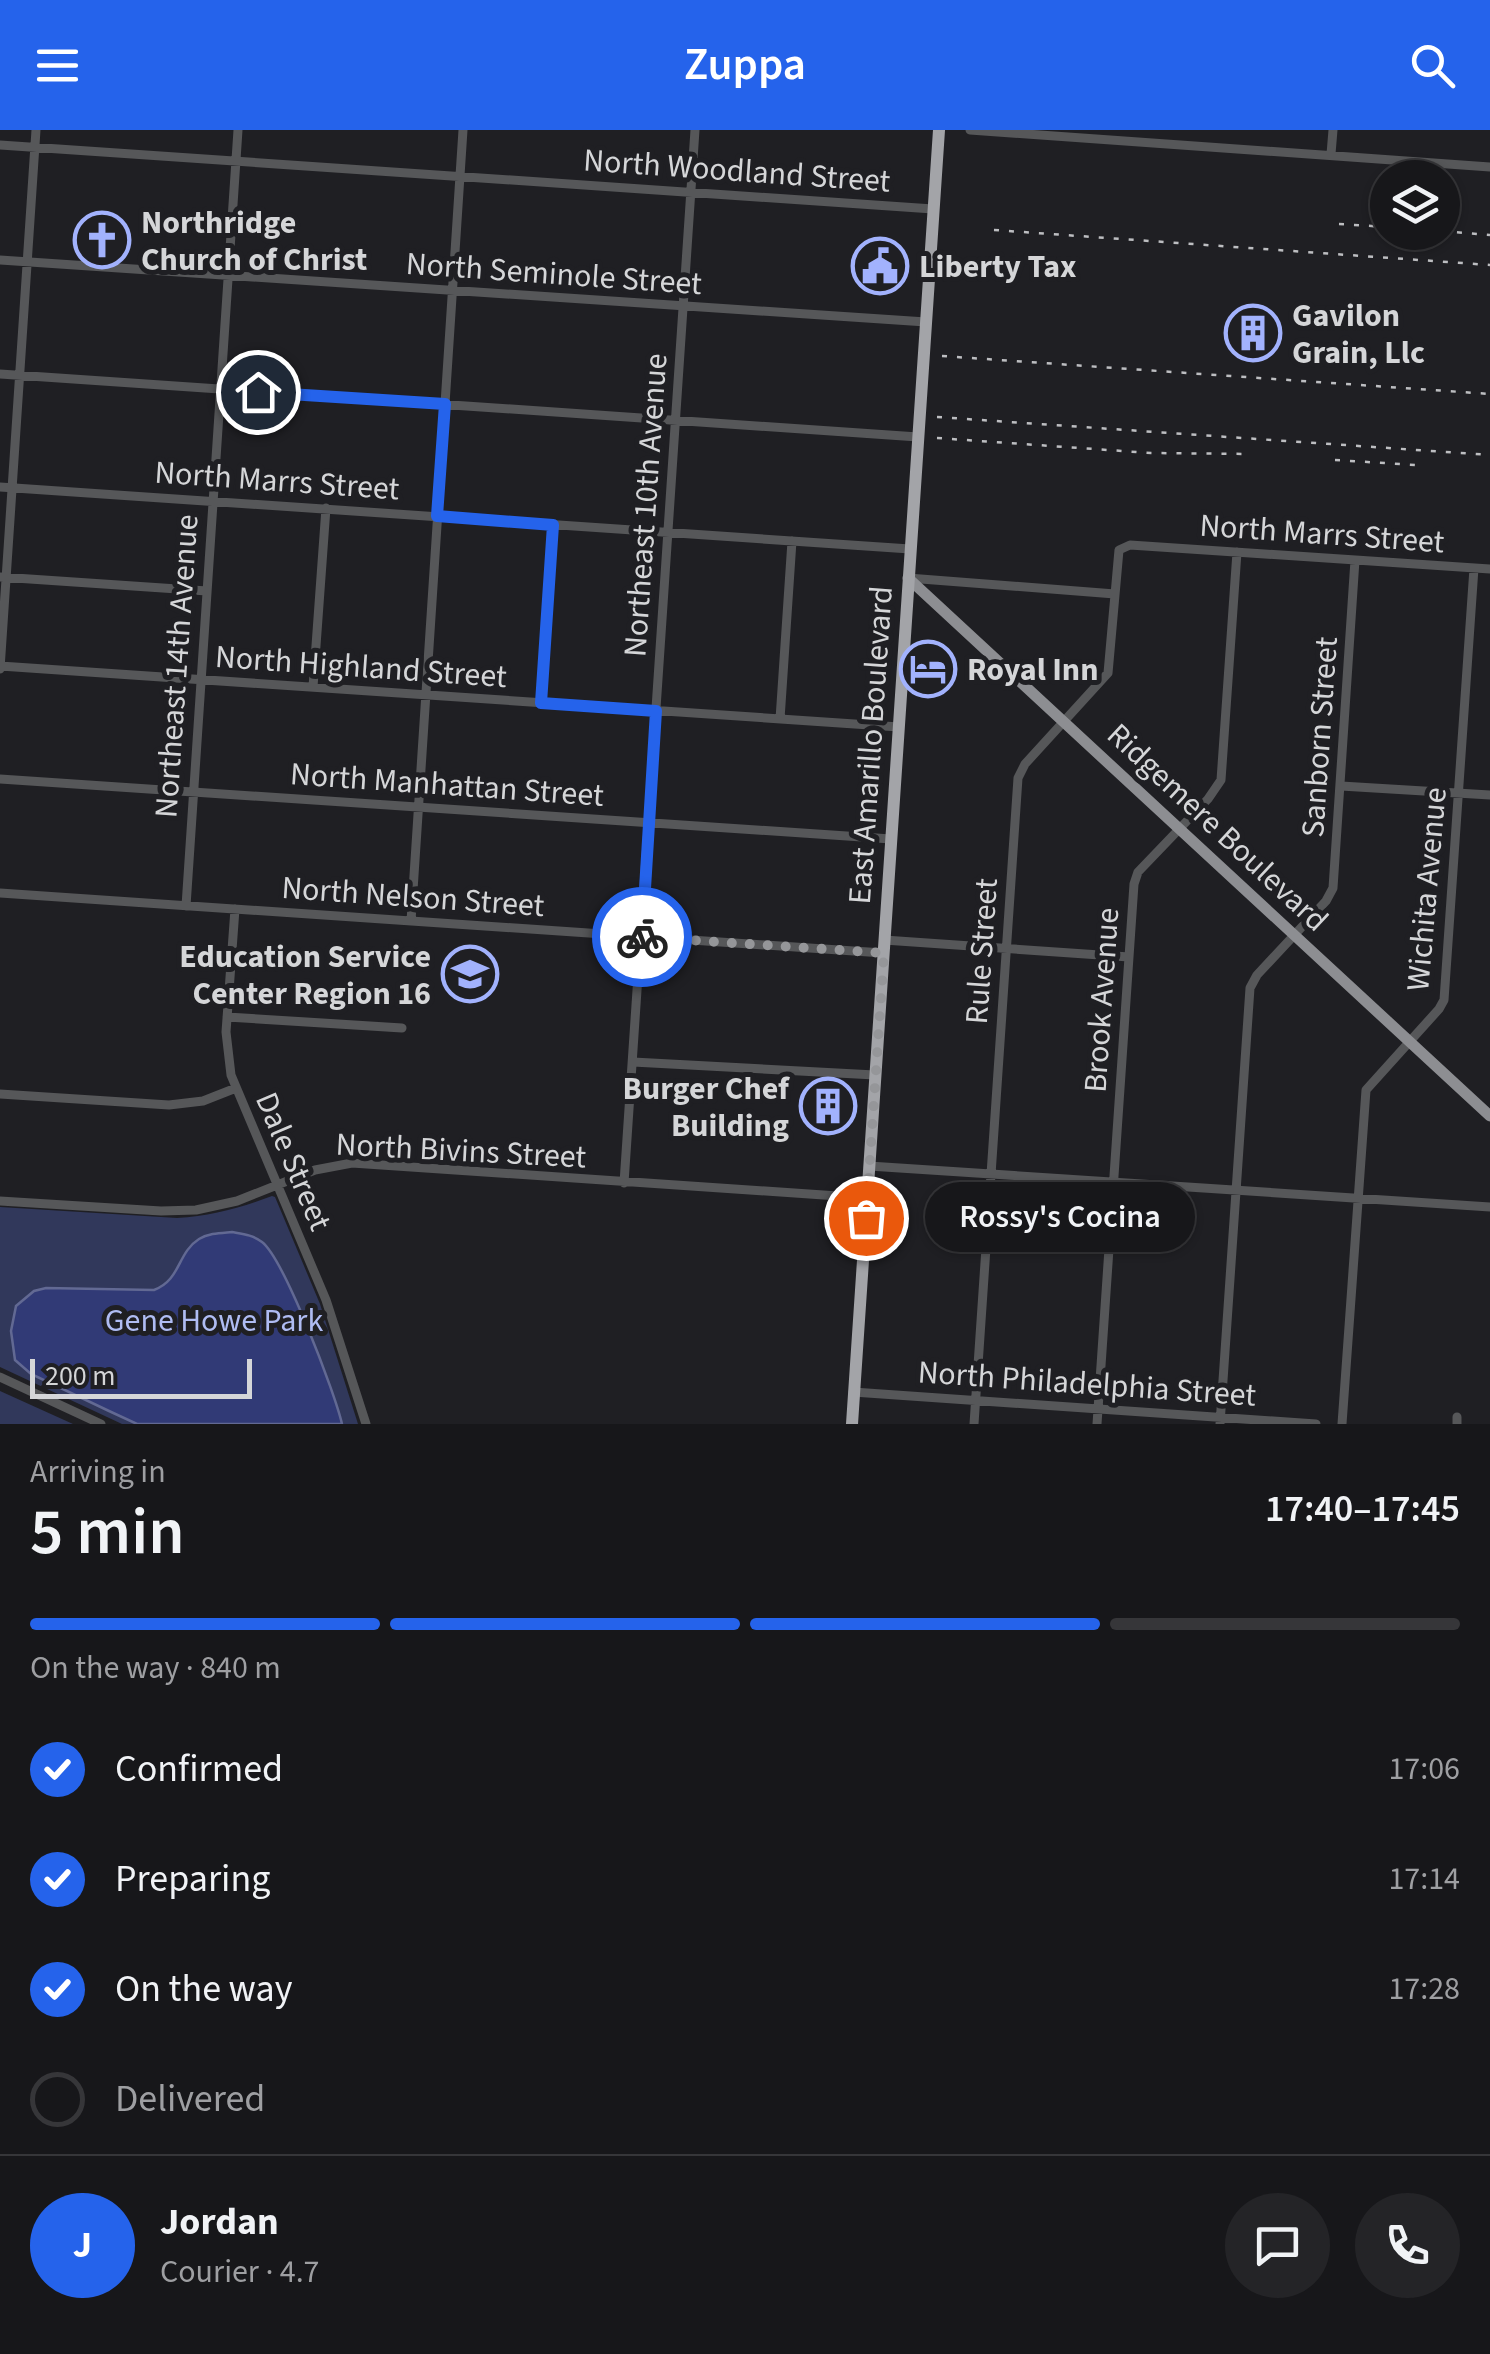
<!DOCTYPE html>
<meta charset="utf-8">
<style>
body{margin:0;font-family:"Source Sans 3",sans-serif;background:#242427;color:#f1f3f6;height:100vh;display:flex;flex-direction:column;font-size:38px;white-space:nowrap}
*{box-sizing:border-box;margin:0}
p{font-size:32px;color:#9e9fa2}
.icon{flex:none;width:55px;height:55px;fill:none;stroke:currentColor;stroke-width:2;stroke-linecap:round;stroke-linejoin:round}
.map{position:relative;height:1294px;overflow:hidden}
.panel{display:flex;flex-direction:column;background:#17171a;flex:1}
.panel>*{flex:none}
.buttons{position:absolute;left:1370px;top:30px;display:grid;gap:20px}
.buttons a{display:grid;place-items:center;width:90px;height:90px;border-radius:50%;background:#17171a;box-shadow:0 2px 8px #0004,0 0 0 2px #363639;font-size:50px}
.scale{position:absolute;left:30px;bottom:25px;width:222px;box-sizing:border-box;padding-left:10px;border:5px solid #d5d6d8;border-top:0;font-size:28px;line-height:35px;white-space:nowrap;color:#d5d6d8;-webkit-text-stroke:8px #1f1f23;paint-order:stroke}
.pin{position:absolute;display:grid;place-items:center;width:85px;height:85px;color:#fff;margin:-42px;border:5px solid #fff;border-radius:50%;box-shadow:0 2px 10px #0007}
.courier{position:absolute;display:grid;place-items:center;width:100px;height:100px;margin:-50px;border:8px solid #2563eb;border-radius:50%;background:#fff;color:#222;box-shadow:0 2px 12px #0007}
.bubble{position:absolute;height:70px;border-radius:35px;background:#17171a;box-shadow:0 2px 8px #0004,0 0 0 2px #363639;font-size:32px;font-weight:600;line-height:70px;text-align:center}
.summary em{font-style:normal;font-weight:600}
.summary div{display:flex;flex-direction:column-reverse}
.summary{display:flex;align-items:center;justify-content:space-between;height:170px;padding:0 30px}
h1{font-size:65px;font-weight:600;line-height:75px}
.bar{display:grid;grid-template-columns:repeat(4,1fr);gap:15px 10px;align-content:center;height:120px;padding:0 30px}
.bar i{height:12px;border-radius:8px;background:#363639}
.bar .active{background:#2563eb}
.bar p{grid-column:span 4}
.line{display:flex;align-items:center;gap:25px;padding:0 30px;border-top:2px solid #363639}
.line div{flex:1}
.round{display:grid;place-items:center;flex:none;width:105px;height:105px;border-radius:52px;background:#242427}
ol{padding:0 30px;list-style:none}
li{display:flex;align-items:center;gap:30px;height:110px}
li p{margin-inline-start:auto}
li .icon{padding:10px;border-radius:50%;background:#2563eb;color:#fff;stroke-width:4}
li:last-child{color:#9e9fa2}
li i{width:55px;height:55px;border:5px solid #363639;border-radius:50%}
header{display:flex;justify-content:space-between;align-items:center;height:130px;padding:0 30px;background:#2563eb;color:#fff;font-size:45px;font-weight:600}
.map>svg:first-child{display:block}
.green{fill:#31385b}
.water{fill:#313a76;stroke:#626993;stroke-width:2.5}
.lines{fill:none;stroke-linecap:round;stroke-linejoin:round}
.minor{stroke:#565759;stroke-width:9}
.major{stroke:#8d8e92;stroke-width:11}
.highway{stroke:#a3a4a8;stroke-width:12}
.rail{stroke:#bdbec1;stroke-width:2.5;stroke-dasharray:5 10;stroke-linecap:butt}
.done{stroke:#959699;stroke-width:10;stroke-dasharray:0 18}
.route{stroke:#2563eb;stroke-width:12}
.labels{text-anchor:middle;stroke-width:10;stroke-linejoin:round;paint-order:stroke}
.street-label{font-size:32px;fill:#d5d6d8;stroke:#1f1f23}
.poi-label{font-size:32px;font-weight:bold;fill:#d5d6d8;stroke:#1f1f23;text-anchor:start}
.park-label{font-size:32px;fill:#afbcf3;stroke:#1f1f23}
</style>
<header><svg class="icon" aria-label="menu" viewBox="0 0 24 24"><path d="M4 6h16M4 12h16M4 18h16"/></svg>Zuppa<svg class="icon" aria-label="search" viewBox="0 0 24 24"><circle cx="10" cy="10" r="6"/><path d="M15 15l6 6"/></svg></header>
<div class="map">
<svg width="1490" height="1294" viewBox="0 0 1490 1294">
<rect width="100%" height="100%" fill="#1f1f23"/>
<path class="green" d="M272,1066L275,1067L320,1174L358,1294H122L0,1237V1077L177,1088C211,1086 240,1078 272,1066Z
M0,1261L73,1294H0Z"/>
<path class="water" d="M232,1102C243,1104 253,1105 262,1112C284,1129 335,1263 342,1294H137L109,1281L31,1244L15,1230L11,1201L16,1176L34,1161L46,1158L154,1160C181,1150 177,1123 199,1109C209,1103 221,1103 232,1102Z"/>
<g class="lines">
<path class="minor" d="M970,0L1490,37
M0,15L933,79
M1331,24L1333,0
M0,130L926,192
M0,244L918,307
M0,357L910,419
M0,447L207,461
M908,448L1115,464
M0,536L899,597
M0,539L36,0
M313,557L326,378
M541,573L553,395
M780,589L792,411
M0,649L891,709
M1341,656L1490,665
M0,763L883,823
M186,776L238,0
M235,779L226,902L231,945L326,1170L366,1294
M411,791L463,0
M884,810L1129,827
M227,887L402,898
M633,932L875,945
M0,964L169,975L203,971L236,958
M869,1036L1490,1077
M624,1053L695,0
M0,1071L161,1081L196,1080L237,1071L315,1040L352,1033L867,1068
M0,1247L101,1294
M853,1262L1316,1294
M974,1294L1018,648L1025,634L1108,543L1119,420L1130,415L1490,439
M1097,1294L1134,754L1138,742L1208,669L1221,650L1237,422
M1220,1294L1250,858L1257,845L1326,771L1333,758L1355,430
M1342,1294L1366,960L1439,879L1444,870L1474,438
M1457,1294V1287"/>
<path class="major" d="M908,448L1490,986"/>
<path class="highway" d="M852,1294L939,0"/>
<path class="rail" d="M1339,94L1388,97
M994,100L1490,135
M1442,101L1490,105
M942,226L1490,264
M937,287L1490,325
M937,308L1151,323L1251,324
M1335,330L1415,335"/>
</g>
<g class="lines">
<path class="done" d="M642,807L884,823L866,1088"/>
<path class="route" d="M258,262L445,274L437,386L553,395L541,573L656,581L642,807"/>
</g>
<defs>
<g id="church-ring" transform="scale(2.875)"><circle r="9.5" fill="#1f1f23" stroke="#a2b2fd" stroke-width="1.5"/><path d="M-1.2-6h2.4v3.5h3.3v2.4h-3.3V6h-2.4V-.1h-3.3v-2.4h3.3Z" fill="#a2b2fd"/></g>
<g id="civic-ring" transform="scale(2.875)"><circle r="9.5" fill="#1f1f23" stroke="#a2b2fd" stroke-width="1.5"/><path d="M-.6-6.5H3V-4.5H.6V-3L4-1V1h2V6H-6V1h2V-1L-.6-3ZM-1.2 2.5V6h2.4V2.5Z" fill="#a2b2fd"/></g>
<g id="building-ring" transform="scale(2.875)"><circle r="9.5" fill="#1f1f23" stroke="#a2b2fd" stroke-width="1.5"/><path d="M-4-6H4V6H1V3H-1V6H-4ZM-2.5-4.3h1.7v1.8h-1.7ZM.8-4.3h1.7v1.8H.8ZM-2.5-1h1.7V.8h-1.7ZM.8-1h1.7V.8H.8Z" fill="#a2b2fd"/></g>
<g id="hotel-ring" transform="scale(2.875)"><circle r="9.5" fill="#1f1f23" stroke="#a2b2fd" stroke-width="1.5"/><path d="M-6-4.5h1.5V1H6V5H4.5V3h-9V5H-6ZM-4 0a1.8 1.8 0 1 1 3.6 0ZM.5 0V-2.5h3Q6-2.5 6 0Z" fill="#a2b2fd"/></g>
<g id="school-ring" transform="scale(2.875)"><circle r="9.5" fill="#1f1f23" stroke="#a2b2fd" stroke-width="1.5"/><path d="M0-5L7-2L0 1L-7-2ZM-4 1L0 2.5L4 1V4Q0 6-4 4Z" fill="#a2b2fd"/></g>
</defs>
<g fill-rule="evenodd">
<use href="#church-ring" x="102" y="110"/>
<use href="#civic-ring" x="880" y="136"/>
<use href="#building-ring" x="1253" y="203"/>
<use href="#hotel-ring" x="928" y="539"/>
<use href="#school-ring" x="470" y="844"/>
<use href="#building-ring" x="828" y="976"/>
</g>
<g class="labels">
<g class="street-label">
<text transform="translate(737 40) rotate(4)" y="11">North Woodland Street</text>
<text transform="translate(554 143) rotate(4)" y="11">North Seminole Street</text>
<text transform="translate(277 350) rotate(4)" y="11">North Marrs Street</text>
<text transform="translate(645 375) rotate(-86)" y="11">Northeast 10th Avenue</text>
<text transform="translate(1322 403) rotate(4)" y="11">North Marrs Street</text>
<text transform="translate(176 536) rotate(-86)" y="11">Northeast 14th Avenue</text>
<text transform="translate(361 536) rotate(4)" y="11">North Highland Street</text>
<text transform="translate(1319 607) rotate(-86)" y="11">Sanborn Street</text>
<text transform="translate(870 615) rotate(-86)" y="11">East Amarillo Boulevard</text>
<text transform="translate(447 654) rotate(4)" y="11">North Manhattan Street</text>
<text transform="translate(1218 697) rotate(43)" y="11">Ridgemere Boulevard</text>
<text transform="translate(1426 759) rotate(-85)" y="11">Wichita Avenue</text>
<text transform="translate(413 766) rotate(4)" y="11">North Nelson Street</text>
<text transform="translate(981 821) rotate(-86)" y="11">Rule Street</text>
<text transform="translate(1101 870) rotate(-86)" y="11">Brook Avenue</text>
<text transform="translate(461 1020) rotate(3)" y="11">North Bivins Street</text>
<text transform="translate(294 1031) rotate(67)" y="11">Dale Street</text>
<text transform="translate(1087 1253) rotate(4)" y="11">North Philadelphia Street</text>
</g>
<g class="poi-label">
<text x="141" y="103">Northridge<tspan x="141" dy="37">Church of Christ</tspan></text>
<text x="919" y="147">Liberty Tax</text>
<text x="1292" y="196">Gavilon<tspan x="1292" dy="37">Grain, Llc</tspan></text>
<text x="967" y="550">Royal Inn</text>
<text x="431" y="837" text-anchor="end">Education Service<tspan x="431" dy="37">Center Region 16</tspan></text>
<text x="789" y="969" text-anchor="end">Burger Chef<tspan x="789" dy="37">Building</tspan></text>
</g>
<g class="park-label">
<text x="214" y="1201">Gene Howe Park</text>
</g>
</g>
</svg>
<div class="buttons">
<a><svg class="icon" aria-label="layers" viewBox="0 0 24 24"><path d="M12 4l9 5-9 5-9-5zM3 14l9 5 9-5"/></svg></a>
</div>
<div class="scale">200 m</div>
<div class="pin" style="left:866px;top:1088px;background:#ea580c"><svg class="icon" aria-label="bag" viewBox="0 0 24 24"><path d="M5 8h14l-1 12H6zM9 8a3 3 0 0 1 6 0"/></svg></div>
<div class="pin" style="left:258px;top:262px;background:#1f2937"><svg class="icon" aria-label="home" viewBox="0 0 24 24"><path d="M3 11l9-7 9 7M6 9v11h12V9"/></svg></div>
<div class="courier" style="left:642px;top:807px"><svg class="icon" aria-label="bike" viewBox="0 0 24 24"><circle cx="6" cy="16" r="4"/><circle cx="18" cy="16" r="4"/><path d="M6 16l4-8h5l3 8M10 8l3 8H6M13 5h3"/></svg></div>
<div class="bubble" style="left:925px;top:1052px;width:270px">Rossy's Cocina</div>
</div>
<section class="panel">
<div class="summary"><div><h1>5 min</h1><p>Arriving in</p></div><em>17:40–17:45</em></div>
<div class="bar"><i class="active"></i><i class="active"></i><i class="active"></i><i></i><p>On the way · 840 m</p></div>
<ol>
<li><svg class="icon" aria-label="check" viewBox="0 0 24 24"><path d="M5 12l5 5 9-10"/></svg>Confirmed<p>17:06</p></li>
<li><svg class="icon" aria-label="check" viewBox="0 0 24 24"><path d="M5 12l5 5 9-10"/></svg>Preparing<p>17:14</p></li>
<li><svg class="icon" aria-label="check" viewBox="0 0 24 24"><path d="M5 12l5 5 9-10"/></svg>On the way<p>17:28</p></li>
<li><i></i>Delivered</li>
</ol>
<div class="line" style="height:180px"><b class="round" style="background:#2563eb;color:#fff">J</b><div><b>Jordan</b><p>Courier · 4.7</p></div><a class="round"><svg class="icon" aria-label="chat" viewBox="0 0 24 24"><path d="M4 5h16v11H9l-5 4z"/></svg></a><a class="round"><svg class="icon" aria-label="phone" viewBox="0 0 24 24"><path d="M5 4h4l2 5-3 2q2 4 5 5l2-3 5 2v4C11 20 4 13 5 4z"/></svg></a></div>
</section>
